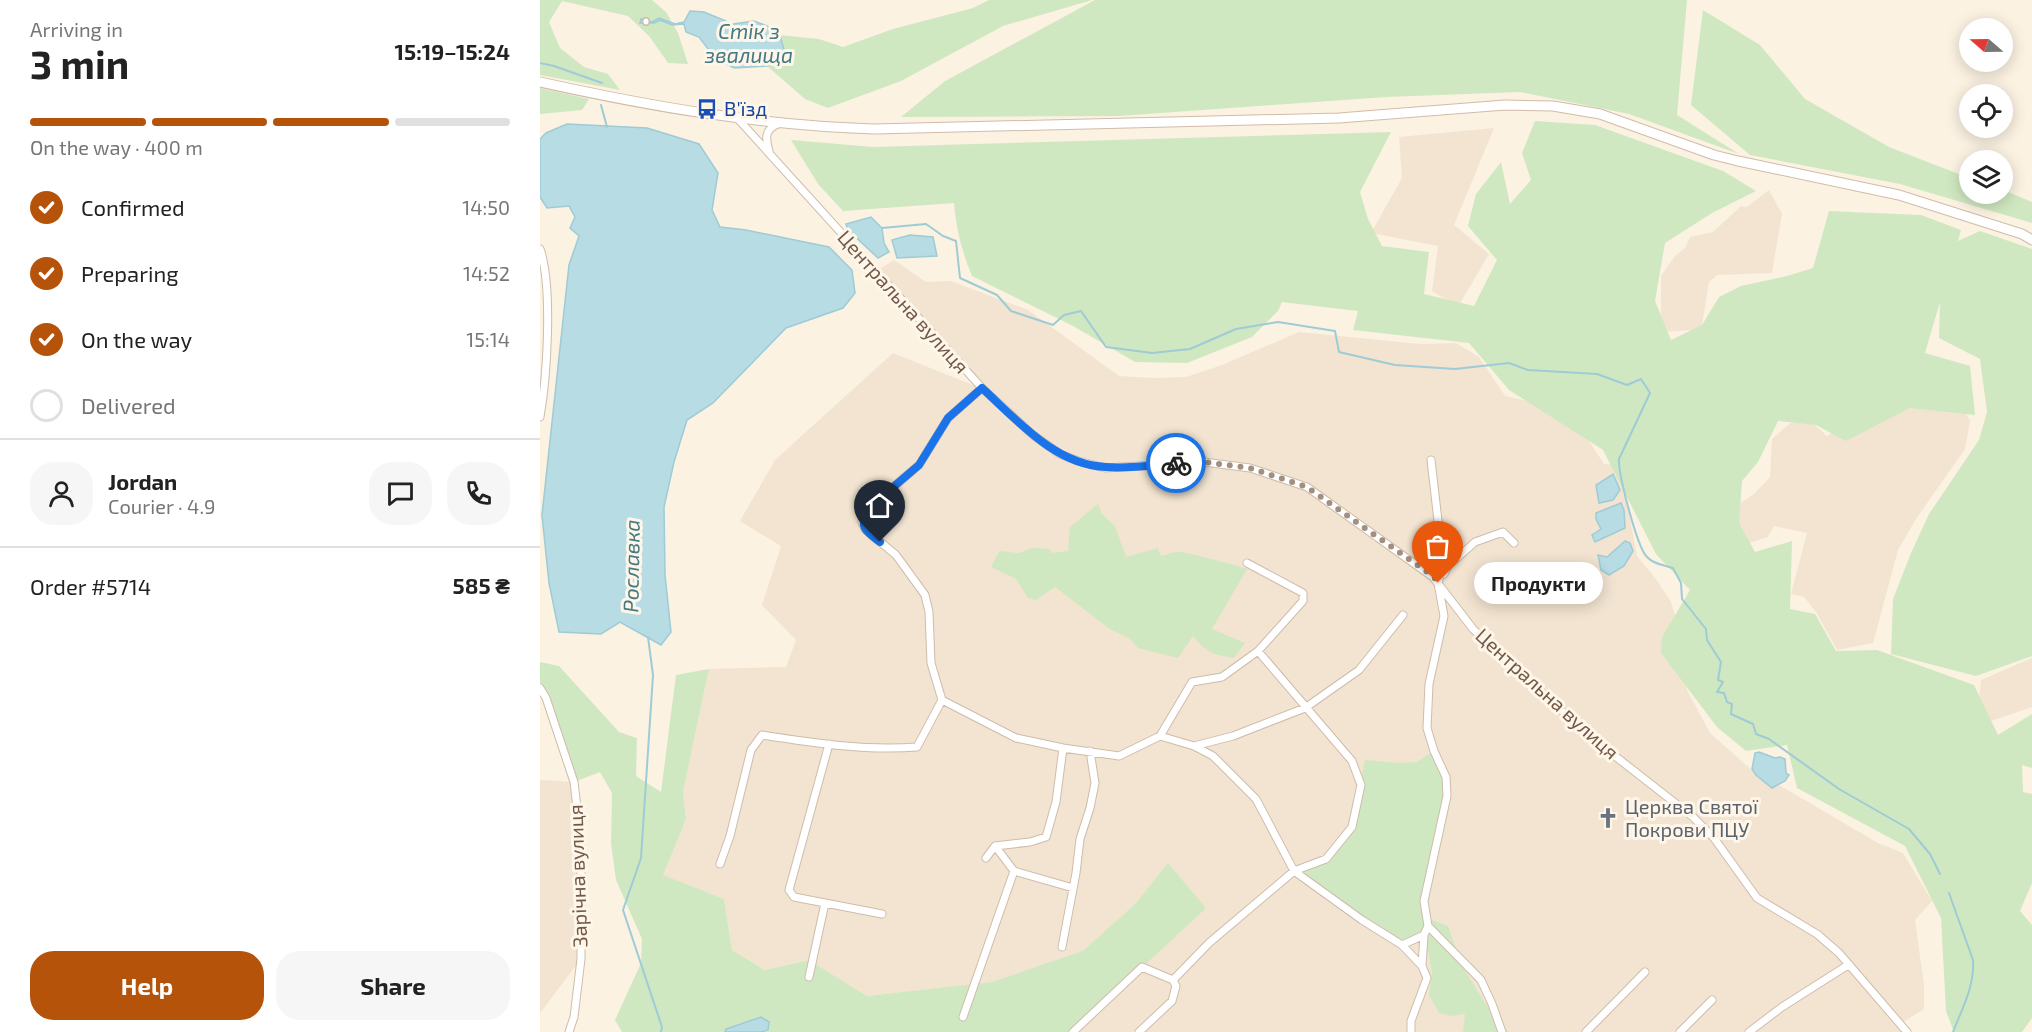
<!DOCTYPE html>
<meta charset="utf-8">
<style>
body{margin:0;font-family:"Exo 2",sans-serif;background:#f6f6f6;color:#222;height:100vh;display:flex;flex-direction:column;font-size:22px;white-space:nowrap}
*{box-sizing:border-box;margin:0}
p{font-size:20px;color:#767676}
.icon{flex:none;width:33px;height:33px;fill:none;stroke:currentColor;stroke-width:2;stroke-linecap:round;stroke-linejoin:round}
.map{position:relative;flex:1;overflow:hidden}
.panel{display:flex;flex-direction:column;background:#fff;width:540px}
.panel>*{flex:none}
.needle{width:39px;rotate:290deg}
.tools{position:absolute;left:1419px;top:18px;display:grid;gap:12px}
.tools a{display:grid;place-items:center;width:54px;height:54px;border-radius:50%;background:#fff;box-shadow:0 3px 15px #0003;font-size:30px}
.pin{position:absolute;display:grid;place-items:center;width:51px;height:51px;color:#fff;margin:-62px -26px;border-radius:50% 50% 50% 0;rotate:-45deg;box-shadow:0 0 6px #0007}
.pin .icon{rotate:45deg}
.courier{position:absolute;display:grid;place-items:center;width:60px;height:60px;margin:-30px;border:4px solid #1a73e8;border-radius:50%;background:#fff;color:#222;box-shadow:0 2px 8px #0007}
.bubble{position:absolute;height:42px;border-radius:21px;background:#fff;box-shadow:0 3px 15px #0003;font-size:20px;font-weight:700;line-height:42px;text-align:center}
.summary em{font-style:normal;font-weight:700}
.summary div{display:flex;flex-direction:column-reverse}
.summary{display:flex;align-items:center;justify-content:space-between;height:102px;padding:0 30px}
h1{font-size:39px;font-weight:700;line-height:45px}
.bar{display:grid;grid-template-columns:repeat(4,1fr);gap:9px 6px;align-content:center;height:72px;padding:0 30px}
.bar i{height:8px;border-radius:4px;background:#e0e0e0}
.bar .on{background:#b45309}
.bar p{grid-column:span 4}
.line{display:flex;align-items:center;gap:15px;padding:0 30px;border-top:2px solid #e0e0e0}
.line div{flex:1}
.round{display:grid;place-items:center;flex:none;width:63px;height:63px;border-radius:24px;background:#f6f6f6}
ol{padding:0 30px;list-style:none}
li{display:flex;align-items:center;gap:18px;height:66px}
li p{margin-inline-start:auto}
li .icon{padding:6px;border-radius:50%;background:#b45309;color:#fff;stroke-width:4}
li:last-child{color:#767676}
li i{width:33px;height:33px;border:3px solid #e0e0e0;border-radius:50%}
.primary-button{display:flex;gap:12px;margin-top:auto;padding:12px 30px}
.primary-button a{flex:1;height:69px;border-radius:24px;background:#b45309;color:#fff;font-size:24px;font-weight:700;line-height:69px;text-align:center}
.primary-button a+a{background:#f6f6f6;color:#222}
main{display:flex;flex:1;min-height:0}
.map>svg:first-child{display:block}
.residential{fill:#f2e4d1}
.green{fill:#d0e8c1}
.water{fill:#b7dce4;stroke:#9ecbd5;stroke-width:1.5}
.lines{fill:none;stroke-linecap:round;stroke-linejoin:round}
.stream{stroke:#9ecbd5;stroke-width:2}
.pedestrian-casing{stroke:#cebcac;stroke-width:8}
.minor-casing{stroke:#cebcac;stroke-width:9}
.secondary-casing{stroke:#d1bca9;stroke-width:11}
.pedestrian{stroke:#fff;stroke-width:5}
.minor{stroke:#fff;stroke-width:7}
.secondary{stroke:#fff;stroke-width:9}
.done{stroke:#a28f7f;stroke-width:6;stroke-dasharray:0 10.8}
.route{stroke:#1a73e8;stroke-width:8}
.labels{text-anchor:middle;stroke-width:6;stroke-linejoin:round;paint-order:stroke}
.transit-label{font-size:20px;fill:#164399;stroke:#fef6e8;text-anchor:start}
.street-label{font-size:20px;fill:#725949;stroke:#fef6e8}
.worship-label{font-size:20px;fill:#5b616d;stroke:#fef6e8;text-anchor:start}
.water-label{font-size:21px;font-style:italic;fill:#447985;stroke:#fef6e8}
</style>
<main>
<section class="panel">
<div class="summary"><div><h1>3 min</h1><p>Arriving in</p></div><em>15:19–15:24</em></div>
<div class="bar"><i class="on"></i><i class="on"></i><i class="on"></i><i></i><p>On the way · 400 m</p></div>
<ol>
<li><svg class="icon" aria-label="check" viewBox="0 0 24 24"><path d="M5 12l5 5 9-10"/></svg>Confirmed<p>14:50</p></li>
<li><svg class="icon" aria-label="check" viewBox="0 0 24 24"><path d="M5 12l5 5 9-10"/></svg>Preparing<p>14:52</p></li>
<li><svg class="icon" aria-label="check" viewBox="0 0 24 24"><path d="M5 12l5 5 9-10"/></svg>On the way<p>15:14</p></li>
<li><i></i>Delivered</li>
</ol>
<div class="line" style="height:108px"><a class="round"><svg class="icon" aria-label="person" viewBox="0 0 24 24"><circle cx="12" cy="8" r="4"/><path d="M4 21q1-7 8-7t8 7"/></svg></a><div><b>Jordan</b><p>Courier · 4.9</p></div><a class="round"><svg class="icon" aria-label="chat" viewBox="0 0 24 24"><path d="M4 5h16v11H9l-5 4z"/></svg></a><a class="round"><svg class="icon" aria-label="phone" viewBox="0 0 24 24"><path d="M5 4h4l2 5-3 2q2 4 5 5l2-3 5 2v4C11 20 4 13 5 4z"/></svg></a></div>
<div class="line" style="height:78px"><div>Order #5714</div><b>585 ₴</b></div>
<div class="primary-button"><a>Help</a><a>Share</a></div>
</section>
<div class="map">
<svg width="1492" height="1032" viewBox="0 0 1492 1032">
<rect width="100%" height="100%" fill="#fbf2e2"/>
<path class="residential" d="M954,128L914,225L949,254L918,307L892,291L898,246L831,233L862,178L859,137Z
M1229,190L1242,214L1232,273L1177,275L1169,282L1162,325L1154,330L1121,332V276L1135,256L1145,248L1150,237L1173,232L1201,206L1207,207Z
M354,260L386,282L411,281L488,310L579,376L614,378L646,377L682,365L759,332L880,344L916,343L939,357L965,396L1015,407L1045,435L1064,464L1075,465L1088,508L1097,556L1116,579L1131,602L1139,628L1140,661L1147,690L1170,733L1232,788L1239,785L1338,843L1363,853L1392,901L1375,920L1384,985V1009L1360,1024L1367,1032H533L628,864L596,903L543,952L452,983L327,996L269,960L225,970L192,950L184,899L122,876L146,819L143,792L169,669L246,667L256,640L222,605L241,546L200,521L235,460L353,353L440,388L335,272Z
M1396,359L1430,421L1425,449L1376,519L1358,550L1333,643L1297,650L1276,612L1264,597L1251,594L1267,533L1234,526L1228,537L1197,547L1186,513L1214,494L1230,477L1232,439L1248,425L1265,416L1287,436Z
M1492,658V707L1448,722L1438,709L1441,680Z
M0,780L34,782L41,843V959L0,1013Z"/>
<path class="green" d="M0,0H112L126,12L138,33L148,64L128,63L109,36L88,16L22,1L9,22L20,48L44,67L68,74L80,90L0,75Z
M449,0H552L463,26L361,81L288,108L265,99L227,66L243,61L246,58L240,35L279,39L303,47L353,29L433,8Z
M555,0H1147L1137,115L1199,154L1089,114L980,92L846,97L579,116L361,117L405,81Z
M1163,10L1220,45L1265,99L1349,147L1429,178L1430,194H1462L1463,190L1492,202V223L1360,184L1210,155L1151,105Z
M0,88L49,99L42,110L0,114Z
M995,121L1055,125L1183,171L1216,191L1172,213L1125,243L1115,301L1131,340L1162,325L1179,297L1201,286L1247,276L1273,268L1289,211L1381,215L1421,230L1418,241L1440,231L1492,249V656L1436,676L1351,654L1353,599L1371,553L1389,514L1439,440L1447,412L1440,359L1399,338L1400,302L1385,353L1430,366L1435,415L1370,408L1306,441L1276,425L1238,421L1218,462L1202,481L1199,523L1215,552L1252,541L1250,609L1275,614L1296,651L1337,650L1434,685L1458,735L1492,714V768L1482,765L1483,792L1492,794V883L1480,911L1492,925V1018L1482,1032H1414L1406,1011L1401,918L1365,846L1257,788L1247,745L1206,751L1177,727L1121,653L1122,637L1150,590L1116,554L1063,450L969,390L929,343L813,330L818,311L742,302L738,311L712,337L647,363L595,362L533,326L432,276C422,252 416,229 414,203L303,211L278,184L251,140L333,147L851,132L820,192L828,219L842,246L889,252L884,294L934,306L957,260L928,226L936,194L961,162L970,204L991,180L982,153Z
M558,504L562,514L575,526L586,557L618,548L621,556C627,555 635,551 641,552C662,556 685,562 707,569L672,629L705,643L694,658C673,655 666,652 653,636L638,658L598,648L589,638L570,629L515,587L496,600L488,598L476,579L451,567L459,551L479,553L492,548L510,549L511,553L528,551L530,527Z
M0,662L19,666L79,732L97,738L96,776L121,792L136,675L169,669L143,792L146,819L123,875L184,899L192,950L225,970L269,960L327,996L452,982L543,951L596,903L628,863L666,908L533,1032H82L75,1020L101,963L102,939L76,880L71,843L72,793L60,772L34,782L0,688Z
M894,751L906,777L907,796L884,901L886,920L884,935L862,945L754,871L786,859L812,827L825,760L860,763L877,762Z
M892,920L908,926L922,966L954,1017L969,1032H923L925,1014L911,1016L899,1013L889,995L892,973L887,946Z"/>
<path class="water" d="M150,11L164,12L193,24L214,21L227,26L240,35L246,57L243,61L227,66L194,68L175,58L159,37L146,32L144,24L132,25L120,20L114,23H100L101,19L112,22L119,18L135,24L144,22Z
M27,124L107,128L159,144L178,173L172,210L180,227L206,230L289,247L312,270L315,293L303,308L246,328L173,403L147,420L134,462L124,507L125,575L131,632L121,645L80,622L61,634L19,632L9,583L2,515L29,265L39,236L30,228L35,217L29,206L7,208L0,197V139L6,133Z
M331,217L342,228L344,243L349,252L338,258L308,230L306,224Z
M370,235L393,237L397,256L357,258L352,240Z
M1073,474L1080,490L1073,500L1059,503L1056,485Z
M1081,503L1084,510L1085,528L1055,542L1052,535L1061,529L1056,519V513Z
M1085,541L1090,543L1093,551L1084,566L1069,575L1061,570L1058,555L1067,557Z
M1219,752L1235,758L1240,757L1245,759L1246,773L1249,775L1245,781L1232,788L1216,775L1212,769L1215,753Z
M221,1017L229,1022L228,1030L221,1032H185L186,1029Z"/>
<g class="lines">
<path class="stream" d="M0,63L14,66L62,83
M61,105L67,127
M342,228L386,224L403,236L416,241L420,278L457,295L471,311L513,325L524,315L541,311L566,347L612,353L650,349L696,329L738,322L795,331L799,352L855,365L915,369L969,363L988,370L1057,374L1087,385L1101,379L1110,393L1079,459C1078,474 1097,547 1107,557C1113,564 1124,565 1133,568L1141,583L1142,599L1166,629L1167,640L1181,662L1178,680L1183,682L1177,692L1184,693L1187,702L1192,704L1191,714L1213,724L1216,734L1229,739L1299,789L1369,829L1390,854L1400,874
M108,637L113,675L101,858L83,910L122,1027L121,1032
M1409,893L1433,960C1435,985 1422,1009 1413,1032"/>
<g class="pedestrian-casing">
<path id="pedestrian" d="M106,21V22"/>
</g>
<g class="minor-casing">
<path id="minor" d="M198,119L442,388L493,435L520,454L538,461L565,468L664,462L710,468L767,487L893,577L933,629L1048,735L1153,817L1174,838L1217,898L1277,934L1299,953L1367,1032
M229,151C225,138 225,129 238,124
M0,249C13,287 7,377 0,417
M442,388L408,418L379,465L324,512L322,522L325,529L356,555L385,595L389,612L391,663L402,700L476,738L523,748L579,756L620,736L654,746L673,756L716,799L754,871L822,920L862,945L882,966
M904,574L908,566L935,542L963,532L974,543
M0,688L6,698L34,782L41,843V959L34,1017L29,1032
M620,736L652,682L682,677L718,651L763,601V593L707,563
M289,744L249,890L254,897L342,914
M654,746L693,736L765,708L819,670L863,615
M446,858L455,846L490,842L506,837L516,802L523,748
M180,864L190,836L211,750L222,735C273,743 325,751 377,747L402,700
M474,871L533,888
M888,926L941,980L952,1004L962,1032
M862,945L884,935L888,926L884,901L907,796L906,777L894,751L887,728L889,684L904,616L898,583L903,564L891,460
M522,947L536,873L540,839L550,808L555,783L550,751
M269,977L285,903
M633,980L669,943L754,871L786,859L812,827L821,785L812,761L718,651
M423,1017L474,871L455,846
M533,1032L602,967L633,980L636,986L632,1001L599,1032
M871,1032V1021L887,978L882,966L884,935
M1046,1032L1105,972
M1140,1032L1172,1000
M1209,1032L1242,1007L1308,965"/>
</g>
<g class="secondary-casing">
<path id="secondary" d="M0,82C113,107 218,125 334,129L799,118L965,105L1013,106L1060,114L1174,155L1198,161L1359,195L1482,234L1492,240"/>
</g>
<use href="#pedestrian" class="pedestrian"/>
<use href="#minor" class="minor"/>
<use href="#secondary" class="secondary"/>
</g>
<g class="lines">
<path class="done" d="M636,463L664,462L710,468L767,487L894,577L898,583"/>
<path class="route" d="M340,542C327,532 321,530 324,512L379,465L408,418L442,388C477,420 515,465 566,467C589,469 613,465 636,463"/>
</g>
<defs>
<g id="bus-bare" transform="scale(1.62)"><path d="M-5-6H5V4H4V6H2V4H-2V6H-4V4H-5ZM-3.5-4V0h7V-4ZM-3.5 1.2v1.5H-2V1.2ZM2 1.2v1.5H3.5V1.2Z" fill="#1a4fb4" stroke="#fef6e8" stroke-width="2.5" paint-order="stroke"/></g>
<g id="church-bare" transform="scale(1.62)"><path d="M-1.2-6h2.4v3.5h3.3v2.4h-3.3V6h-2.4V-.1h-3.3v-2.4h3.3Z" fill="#6b7280" stroke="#fef6e8" stroke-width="2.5" paint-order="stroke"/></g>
</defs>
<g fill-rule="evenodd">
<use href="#bus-bare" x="167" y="109"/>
<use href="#church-bare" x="1068" y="818"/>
</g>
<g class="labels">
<g class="transit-label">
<text x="184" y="116">В'їзд</text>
</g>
<g class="street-label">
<text transform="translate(363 302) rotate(48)" y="7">Центральна вулиця</text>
<text transform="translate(1007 694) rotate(42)" y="7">Центральна вулиця</text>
<text transform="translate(38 876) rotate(-92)" y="7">Зарічна вулиця</text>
</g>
<g class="worship-label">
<text x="1085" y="814">Церква Святої<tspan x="1085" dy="23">Покрови ПЦУ</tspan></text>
</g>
<g class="water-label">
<text x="209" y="39">Стік з<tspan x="209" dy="24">звалища</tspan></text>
<text transform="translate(92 566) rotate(-89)" y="7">Рославка</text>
</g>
</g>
</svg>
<div class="tools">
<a><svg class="needle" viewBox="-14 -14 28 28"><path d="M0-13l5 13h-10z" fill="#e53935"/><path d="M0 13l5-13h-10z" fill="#767676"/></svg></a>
<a><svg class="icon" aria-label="locate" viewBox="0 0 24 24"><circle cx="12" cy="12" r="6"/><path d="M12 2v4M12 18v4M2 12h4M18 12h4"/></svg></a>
<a><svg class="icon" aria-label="layers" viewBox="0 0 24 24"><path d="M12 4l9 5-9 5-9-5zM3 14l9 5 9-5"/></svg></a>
</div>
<div class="pin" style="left:898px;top:583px;background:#ea580c"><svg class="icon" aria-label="bag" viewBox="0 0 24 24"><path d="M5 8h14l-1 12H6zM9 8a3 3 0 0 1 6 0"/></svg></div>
<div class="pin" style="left:340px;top:542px;background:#1f2937"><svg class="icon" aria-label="home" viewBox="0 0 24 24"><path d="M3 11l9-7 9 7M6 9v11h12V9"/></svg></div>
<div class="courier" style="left:636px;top:463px"><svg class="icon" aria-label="bike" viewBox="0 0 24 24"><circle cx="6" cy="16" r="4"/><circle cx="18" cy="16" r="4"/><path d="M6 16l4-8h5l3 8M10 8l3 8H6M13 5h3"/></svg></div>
<div class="bubble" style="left:934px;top:562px;width:129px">Продукти</div>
</div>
</main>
